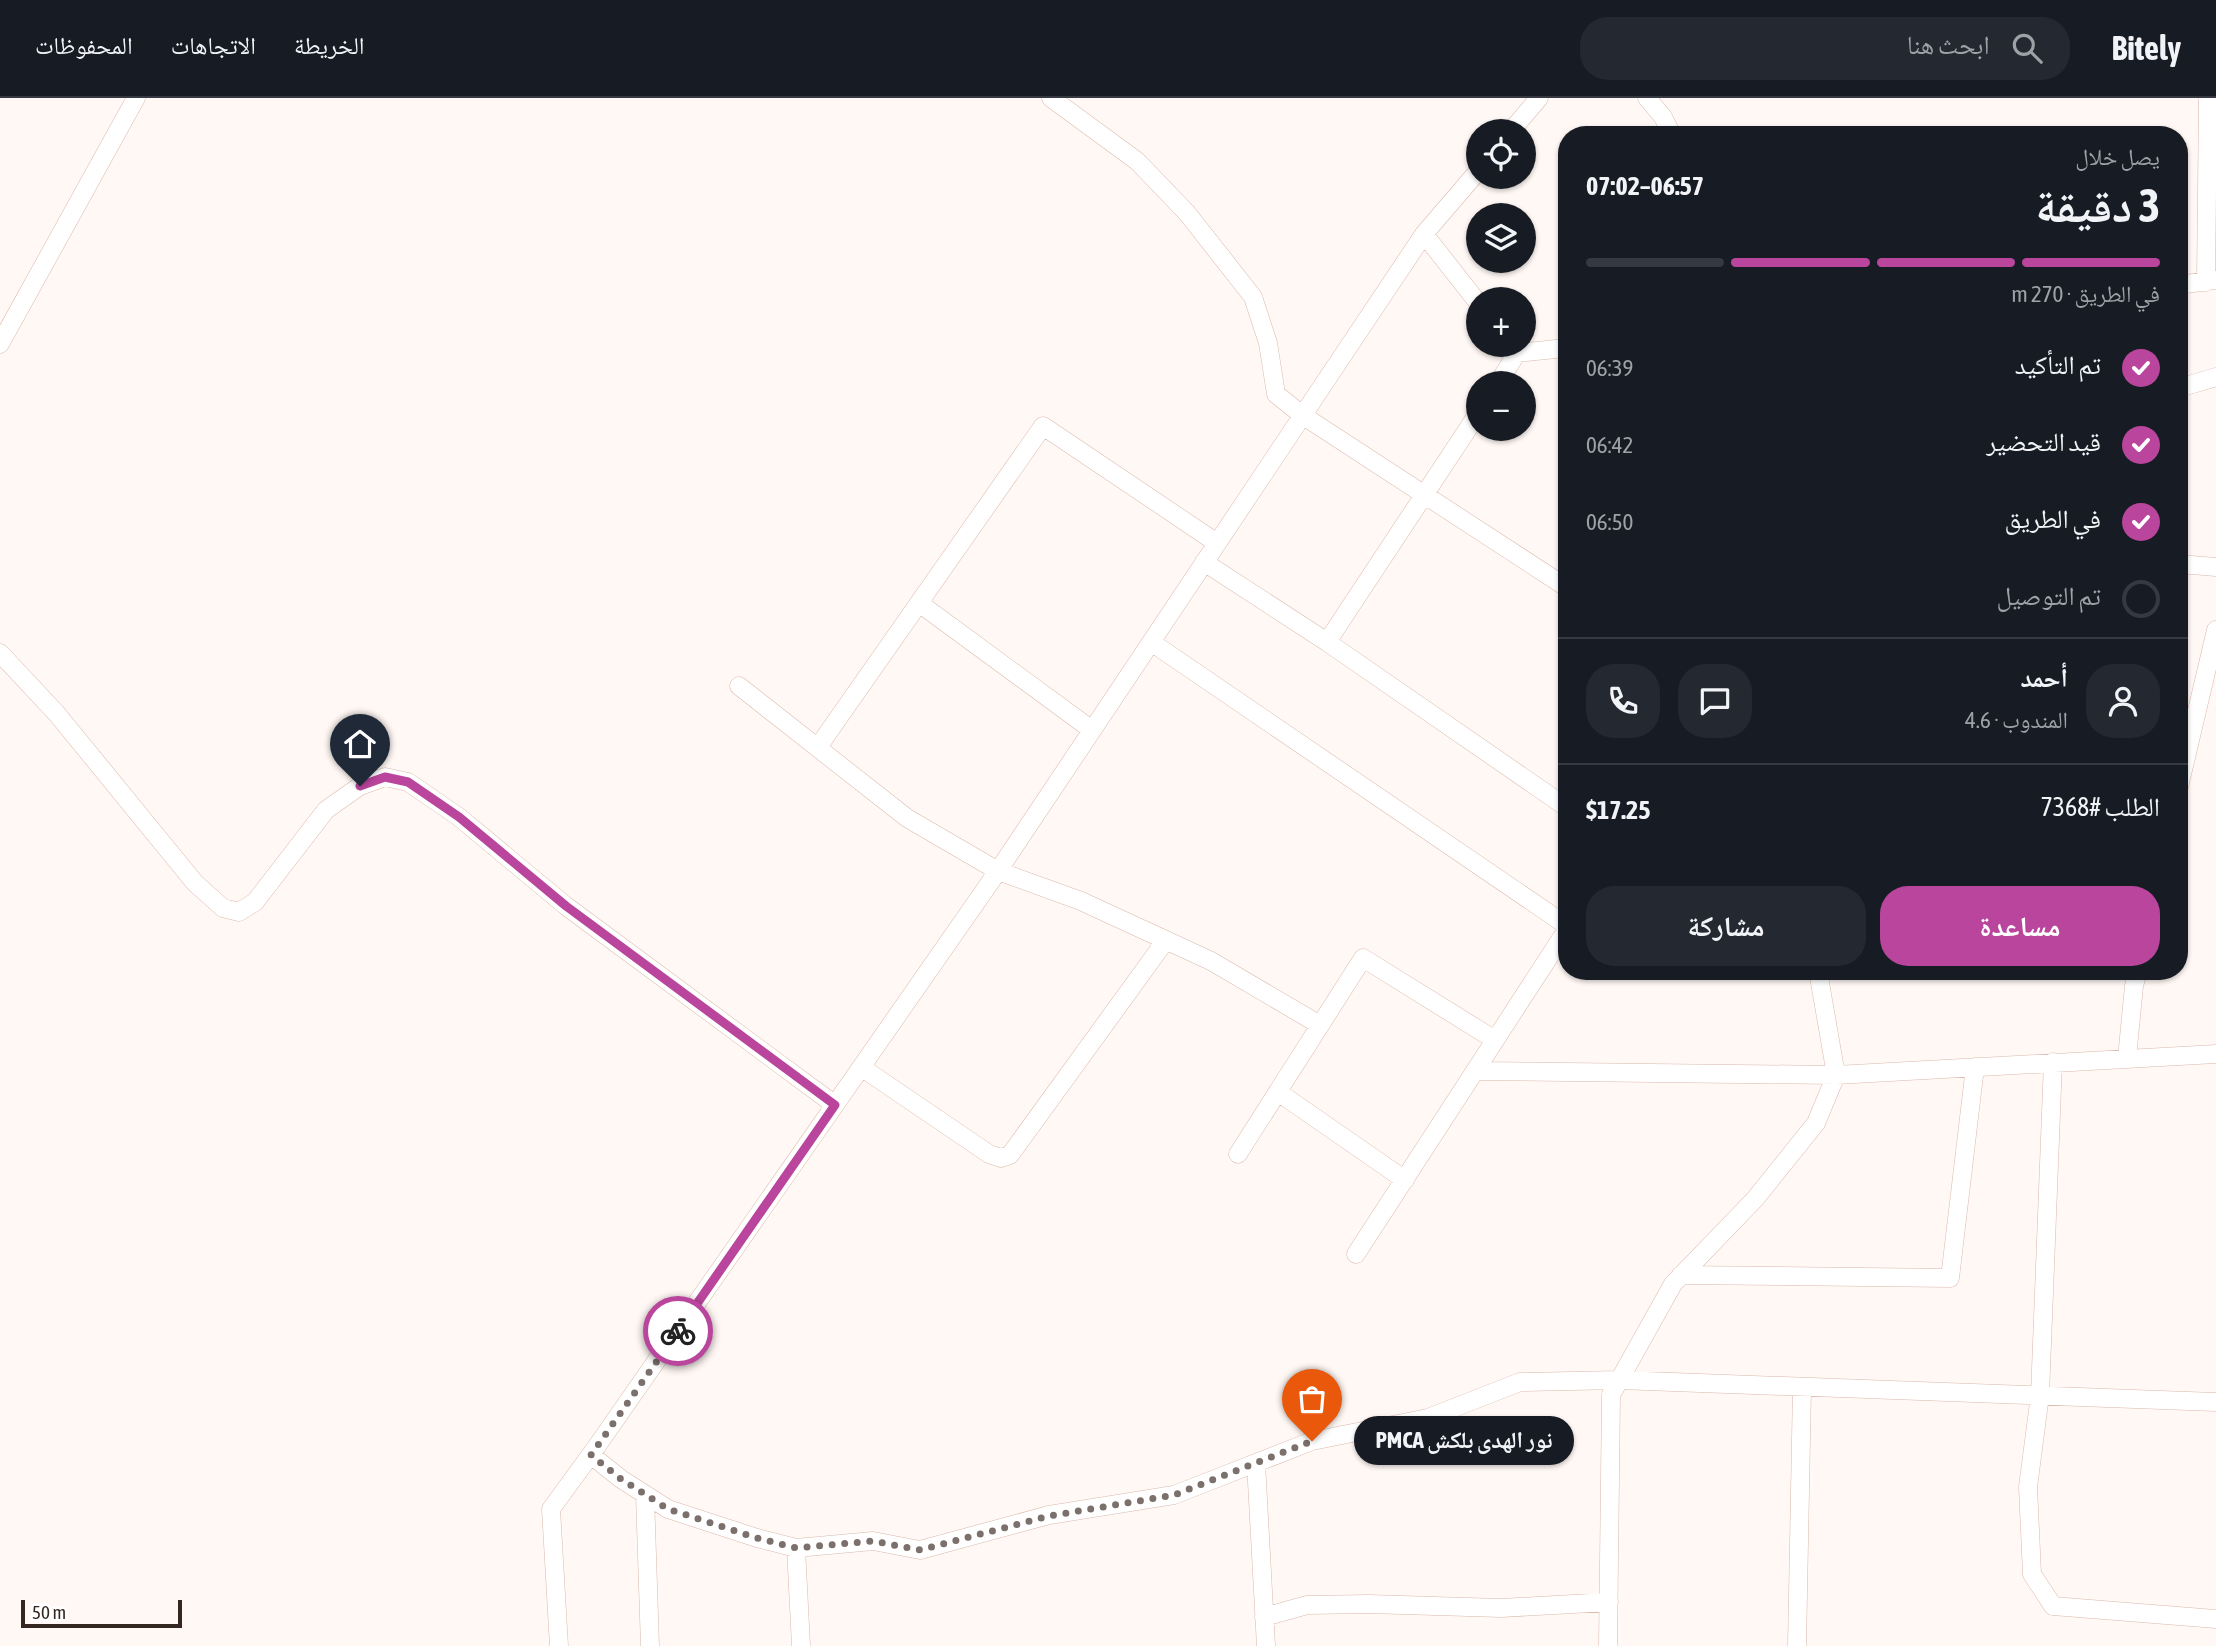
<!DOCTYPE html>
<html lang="ar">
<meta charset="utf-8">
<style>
body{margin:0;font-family:"Asap Condensed","Noto Naskh Arabic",sans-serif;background:#242831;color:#f1f3f6;direction:rtl;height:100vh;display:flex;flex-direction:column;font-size:26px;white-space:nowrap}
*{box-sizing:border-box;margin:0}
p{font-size:23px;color:#9ea1a6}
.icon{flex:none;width:38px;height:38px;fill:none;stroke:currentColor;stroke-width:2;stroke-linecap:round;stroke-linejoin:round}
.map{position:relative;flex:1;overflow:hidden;direction:ltr}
.drawer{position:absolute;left:1558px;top:28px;width:630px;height:854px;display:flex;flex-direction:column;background:#171b24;border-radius:28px;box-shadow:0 2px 5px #0004;direction:rtl}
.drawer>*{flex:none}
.tools{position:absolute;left:1466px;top:21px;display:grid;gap:14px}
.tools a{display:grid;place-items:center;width:70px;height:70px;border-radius:50%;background:#171b24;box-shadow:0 2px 5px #0004;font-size:35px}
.scale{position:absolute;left:21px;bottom:18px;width:161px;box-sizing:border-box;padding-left:7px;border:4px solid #342722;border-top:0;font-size:19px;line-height:24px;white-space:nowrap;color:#342722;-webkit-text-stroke:5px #fff;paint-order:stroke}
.pin{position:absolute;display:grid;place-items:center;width:60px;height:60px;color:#fff;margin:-72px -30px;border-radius:50% 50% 50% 0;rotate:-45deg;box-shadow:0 0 7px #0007}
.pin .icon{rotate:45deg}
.courier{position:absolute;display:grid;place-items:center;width:70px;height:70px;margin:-35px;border:5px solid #ba459d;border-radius:50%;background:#fff;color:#222;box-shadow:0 2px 9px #0007}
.bubble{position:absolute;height:49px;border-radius:24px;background:#171b24;box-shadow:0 2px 5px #0004;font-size:23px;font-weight:700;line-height:49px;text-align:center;direction:rtl}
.head em{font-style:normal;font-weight:700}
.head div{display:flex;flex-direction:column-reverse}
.head{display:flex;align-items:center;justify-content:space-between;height:119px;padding:0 28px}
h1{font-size:46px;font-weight:700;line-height:52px}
.bar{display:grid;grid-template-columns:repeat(4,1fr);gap:10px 7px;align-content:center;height:84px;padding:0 28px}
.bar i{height:9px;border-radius:5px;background:#363941}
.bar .selected{background:#ba459d}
.bar p{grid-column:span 4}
.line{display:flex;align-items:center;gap:18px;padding:0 28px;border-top:2px solid #363941}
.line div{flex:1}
.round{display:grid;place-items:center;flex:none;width:74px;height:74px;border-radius:28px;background:#242831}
ol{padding:0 28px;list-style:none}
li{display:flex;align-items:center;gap:21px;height:77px}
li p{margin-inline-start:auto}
li .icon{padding:7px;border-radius:50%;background:#ba459d;color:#fff;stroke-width:4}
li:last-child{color:#9ea1a6}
li i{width:38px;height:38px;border:4px solid #363941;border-radius:50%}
.cta{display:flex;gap:14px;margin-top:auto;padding:14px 28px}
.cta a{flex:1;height:80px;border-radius:28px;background:#ba459d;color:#fff;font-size:28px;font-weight:700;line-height:80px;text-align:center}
.cta a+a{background:#242831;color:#f1f3f6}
header{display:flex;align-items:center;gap:42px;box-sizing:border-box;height:98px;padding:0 35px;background:#171b24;border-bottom:2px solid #363941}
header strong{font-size:33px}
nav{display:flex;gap:38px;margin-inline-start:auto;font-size:24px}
.search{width:490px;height:63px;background:#242831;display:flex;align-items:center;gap:18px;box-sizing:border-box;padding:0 24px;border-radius:28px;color:#9ea1a6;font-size:26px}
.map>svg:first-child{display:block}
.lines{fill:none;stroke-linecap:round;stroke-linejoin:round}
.minor-casing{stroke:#dbb9ac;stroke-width:19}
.minor{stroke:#fff;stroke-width:18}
.done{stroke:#7b706c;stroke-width:7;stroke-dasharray:0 12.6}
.route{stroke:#ba459d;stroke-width:9}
</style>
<header>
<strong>Bitely</strong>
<div class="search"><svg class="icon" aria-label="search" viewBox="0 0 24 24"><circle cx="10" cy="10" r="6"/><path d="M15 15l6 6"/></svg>ابحث هنا</div>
<nav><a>الخريطة</a><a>الاتجاهات</a><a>المحفوظات</a></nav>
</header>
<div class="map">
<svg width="2216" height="1548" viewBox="0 0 2216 1548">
<rect width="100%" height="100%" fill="#fff8f5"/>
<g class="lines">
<g class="minor-casing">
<path id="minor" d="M1051,0L1137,63L1187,115L1253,199L1268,245L1276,296L1302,317L1566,489
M1647,0L1663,19L1672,37
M1511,33L1539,0
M1424,136L1479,206
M2206,184L2208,0
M2179,187L2216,182
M0,246L136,0
M1517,255L1566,250
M1498,285L1517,255L1511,247
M2179,290L2216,279
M1204,464L1327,544L1566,709
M2179,466L2216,469
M919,505L1092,632
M1151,544L1566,827
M1327,544L1479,314
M0,555L57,616L195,785L223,810L239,814L255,804L326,712L360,688L385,679L408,684L459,719L566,808L835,1007
M739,588L907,720L998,773L1081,803L1211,863L1320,927
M818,649L1043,328L1217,445
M2179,689L2216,532
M2127,960L2134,888L2138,873
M2053,964L2040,1297L2028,1389L2032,1476L2053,1508L2216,1521
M861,969L989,1056L1001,1060L1010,1057L1166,842
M1475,973L1836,977L2216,956
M1278,994L1405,1082
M1238,1056L1363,860L1495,942
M1356,1156L1566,833
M1681,1177L1950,1180L1975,969
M591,1357L621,1381L668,1411L757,1440L796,1450L873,1443L920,1452L1049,1417L1174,1397L1312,1343L1428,1320L1520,1284L1619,1282L2216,1304
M1256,1365L1266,1548
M645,1397L650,1548
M796,1450L801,1548
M1264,1519L1307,1507L1369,1506L1501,1510L1609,1504
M559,1548L551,1411L597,1348L998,773L1424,136L1479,72
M1608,1548L1611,1297L1673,1186L1755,1101L1816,1025L1836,977L1818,873
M1797,1548L1802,1290"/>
</g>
<use href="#minor" class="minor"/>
</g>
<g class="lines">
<path class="done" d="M678,1233L591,1357L621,1381L668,1411L757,1440L796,1450L873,1443L920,1452L1049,1418L1174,1397L1312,1343"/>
<path class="route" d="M360,688L385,679L408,684L459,719L566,808L835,1007L678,1233"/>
</g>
</svg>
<div class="tools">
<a><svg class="icon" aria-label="locate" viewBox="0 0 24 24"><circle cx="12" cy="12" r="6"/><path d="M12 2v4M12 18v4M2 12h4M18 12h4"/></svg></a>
<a><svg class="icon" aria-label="layers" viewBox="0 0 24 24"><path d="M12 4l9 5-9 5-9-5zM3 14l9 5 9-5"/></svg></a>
<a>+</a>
<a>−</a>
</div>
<div class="scale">50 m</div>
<div class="pin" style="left:1312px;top:1343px;background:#ea580c"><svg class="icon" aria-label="bag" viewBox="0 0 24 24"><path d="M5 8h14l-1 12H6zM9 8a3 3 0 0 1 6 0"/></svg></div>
<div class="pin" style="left:360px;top:688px;background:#1f2937"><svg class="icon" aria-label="home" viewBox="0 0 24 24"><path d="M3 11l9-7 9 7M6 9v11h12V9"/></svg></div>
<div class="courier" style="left:678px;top:1233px"><svg class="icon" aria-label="bike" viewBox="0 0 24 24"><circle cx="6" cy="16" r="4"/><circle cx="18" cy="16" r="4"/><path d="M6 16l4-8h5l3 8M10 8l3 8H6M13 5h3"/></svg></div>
<div class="bubble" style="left:1354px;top:1318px;width:220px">نور الهدى بلكش PMCA</div>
<section class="drawer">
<div class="head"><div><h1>3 دقيقة</h1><p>يصل خلال</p></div><em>06:57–07:02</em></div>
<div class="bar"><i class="selected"></i><i class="selected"></i><i class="selected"></i><i></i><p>في الطريق · 270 m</p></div>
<ol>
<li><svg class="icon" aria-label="check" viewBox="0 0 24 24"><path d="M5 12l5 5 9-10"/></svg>تم التأكيد<p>06:39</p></li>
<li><svg class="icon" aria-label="check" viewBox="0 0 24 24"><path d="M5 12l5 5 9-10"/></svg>قيد التحضير<p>06:42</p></li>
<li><svg class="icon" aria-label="check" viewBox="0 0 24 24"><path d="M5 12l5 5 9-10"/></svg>في الطريق<p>06:50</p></li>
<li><i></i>تم التوصيل</li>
</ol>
<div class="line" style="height:126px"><a class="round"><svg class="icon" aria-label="person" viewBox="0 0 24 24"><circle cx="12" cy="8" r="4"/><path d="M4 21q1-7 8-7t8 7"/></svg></a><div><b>أحمد</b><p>المندوب · 4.6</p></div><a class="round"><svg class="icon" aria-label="chat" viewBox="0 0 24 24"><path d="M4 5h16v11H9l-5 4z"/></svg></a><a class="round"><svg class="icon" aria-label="phone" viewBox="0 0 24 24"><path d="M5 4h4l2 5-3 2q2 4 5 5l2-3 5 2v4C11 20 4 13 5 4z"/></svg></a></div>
<div class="line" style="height:91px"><div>الطلب #7368</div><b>$17.25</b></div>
<div class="cta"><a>مساعدة</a><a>مشاركة</a></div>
</section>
</div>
